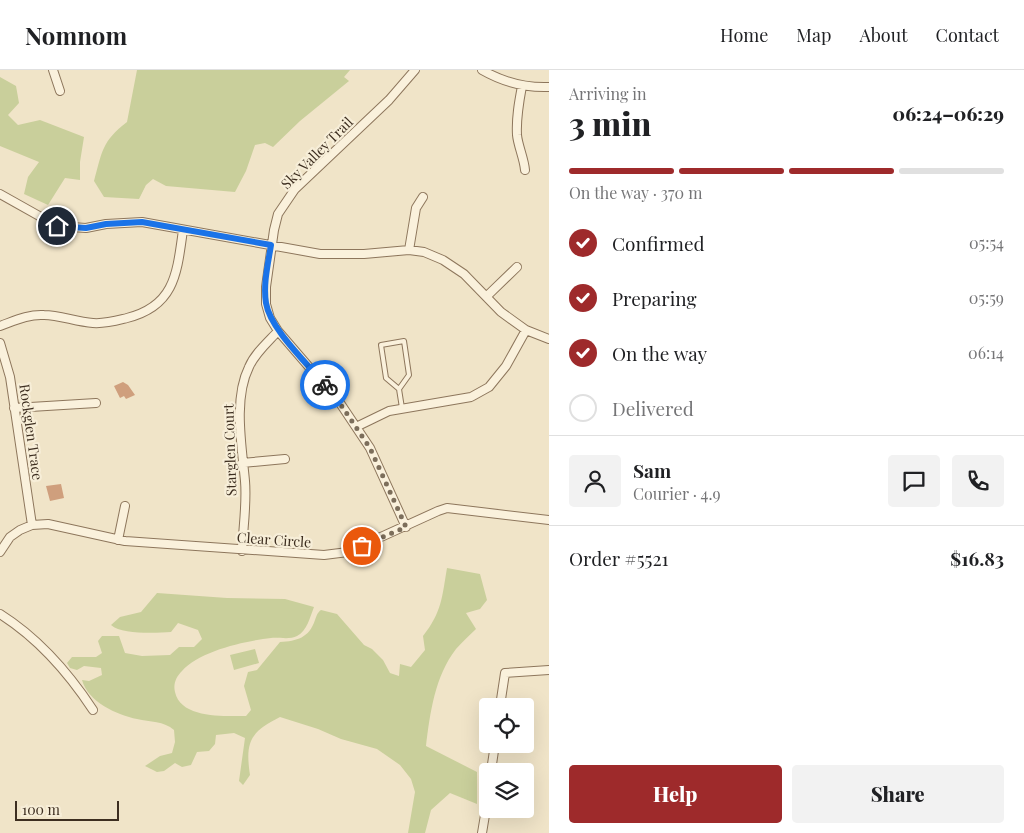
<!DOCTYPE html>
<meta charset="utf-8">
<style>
body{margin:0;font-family:"Playfair Display",serif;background:#f2f2f2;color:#202124;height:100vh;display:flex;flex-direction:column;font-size:19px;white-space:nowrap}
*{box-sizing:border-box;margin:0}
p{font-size:16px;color:#757577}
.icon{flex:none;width:28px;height:28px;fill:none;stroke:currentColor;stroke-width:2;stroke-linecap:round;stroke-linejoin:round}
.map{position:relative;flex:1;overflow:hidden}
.panel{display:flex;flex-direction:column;background:#fff;width:475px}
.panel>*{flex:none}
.tools{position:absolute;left:479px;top:628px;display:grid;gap:10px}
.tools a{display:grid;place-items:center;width:55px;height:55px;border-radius:5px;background:#fff;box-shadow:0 5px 20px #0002;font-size:25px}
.scale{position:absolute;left:15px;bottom:12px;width:104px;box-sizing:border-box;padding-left:5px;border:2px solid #3d2e20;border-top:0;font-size:14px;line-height:18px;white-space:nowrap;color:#3d2e20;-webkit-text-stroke:4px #f7eed8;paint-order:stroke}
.pin{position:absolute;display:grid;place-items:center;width:42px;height:42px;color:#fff;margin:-21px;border:2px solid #fff;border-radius:50%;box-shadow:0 1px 5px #0007}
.courier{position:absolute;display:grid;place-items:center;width:50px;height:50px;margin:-25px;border:4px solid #1a73e8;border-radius:50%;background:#fff;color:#222;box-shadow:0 1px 6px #0007}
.overview em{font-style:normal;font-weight:800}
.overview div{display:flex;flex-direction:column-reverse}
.overview{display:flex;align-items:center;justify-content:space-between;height:85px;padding:0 20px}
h1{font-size:32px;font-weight:800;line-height:38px}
.bar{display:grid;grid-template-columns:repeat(4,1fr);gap:8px 5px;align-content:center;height:60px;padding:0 20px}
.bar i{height:6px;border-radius:4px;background:#e0e0e0}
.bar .current{background:#9e2a2b}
.bar p{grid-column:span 4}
.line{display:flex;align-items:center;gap:12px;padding:0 20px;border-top:1px solid #e0e0e0}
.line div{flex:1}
.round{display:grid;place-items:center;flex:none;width:52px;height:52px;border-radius:5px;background:#f2f2f2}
ol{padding:0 20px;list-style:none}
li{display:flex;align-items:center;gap:15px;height:55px}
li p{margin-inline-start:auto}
li .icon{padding:5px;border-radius:50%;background:#9e2a2b;color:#fff;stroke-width:4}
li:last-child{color:#757577}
li i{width:28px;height:28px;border:2px solid #e0e0e0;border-radius:50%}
.primary-button{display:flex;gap:10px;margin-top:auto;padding:10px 20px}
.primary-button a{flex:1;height:58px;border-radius:5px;background:#9e2a2b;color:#fff;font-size:20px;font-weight:800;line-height:58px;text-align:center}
.primary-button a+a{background:#f2f2f2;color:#202124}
header{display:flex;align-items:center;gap:30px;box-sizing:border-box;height:70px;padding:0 25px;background:#fff;border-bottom:1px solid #e0e0e0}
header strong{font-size:24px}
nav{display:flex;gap:28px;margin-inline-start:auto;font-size:18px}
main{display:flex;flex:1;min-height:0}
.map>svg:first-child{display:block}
.green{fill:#c9cf9b}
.building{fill:#cf9f7d}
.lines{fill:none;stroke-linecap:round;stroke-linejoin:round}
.service-casing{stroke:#8d765c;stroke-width:6}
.minor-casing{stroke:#8d765c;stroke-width:10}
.service{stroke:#faf1dc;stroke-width:4}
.minor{stroke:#faf1dc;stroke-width:8}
.done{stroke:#7c6e5b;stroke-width:5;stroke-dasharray:0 9}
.route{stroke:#1a73e8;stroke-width:6}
.labels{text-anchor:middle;stroke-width:4.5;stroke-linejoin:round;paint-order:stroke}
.street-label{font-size:14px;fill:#3d2e20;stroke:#f7eed8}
</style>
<header>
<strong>Nomnom</strong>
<nav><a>Home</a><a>Map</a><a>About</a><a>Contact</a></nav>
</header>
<main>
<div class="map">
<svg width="549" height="763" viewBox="0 0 549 763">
<rect width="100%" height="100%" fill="#f0e4c8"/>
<path class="green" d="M137,0H350L344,7L349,11L300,51L273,77L265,73L255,75L246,101L235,122L166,116L153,109L146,115L139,129L104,127L94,111C102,82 102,71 127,52Z
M0,7L16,16L19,33L8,45L18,55L40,50L84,67L80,92V110L65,108L48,135L24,124L28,107L39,92L0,76Z
M447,498L480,504L487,530L480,539L466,543L476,559C469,566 462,572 456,579C435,606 430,643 426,676L477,702V734L450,723L431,740L425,763H408L415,722L411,709L400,695L377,679L341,669L318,659L280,647C250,662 245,672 250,705L243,715L239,711L245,668L234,663L216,665L215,674L209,681L197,682L191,695L182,697L175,693L164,701L157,702L145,696L160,686L172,683L175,672L174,660C164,651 150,652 137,649C117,645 88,632 82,610L89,611L102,605L101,598L84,596L77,600L70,598L67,593L72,587H96L102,583L98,571L102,566H119L125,583L142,586L170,585L179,577H194L202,569L198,560L178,553L171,562C157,563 122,565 111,555L120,547L141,542L157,523L227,528L285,529L314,537C310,547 307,561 297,566C290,570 278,567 271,568C245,571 199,581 182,601C176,607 173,614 175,622C181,649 225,646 246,646L251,640L244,616L248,602L257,600L280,572C297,571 309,568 315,550C317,545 317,543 321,540L337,544L364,575L372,579L383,590L390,603L399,606L400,594L411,597L425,580L423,566C442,542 442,527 447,498Z
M255,579L259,593L234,600L230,585Z"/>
<path class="building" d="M123,312L128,315L135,325L126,329L124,326L120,328L114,316Z
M61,414L64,428L50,431L46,416Z"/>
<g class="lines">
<g class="service-casing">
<path id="service" d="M399,319L409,305L404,271L381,275L386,308L399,319L402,338"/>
</g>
<g class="minor-casing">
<path id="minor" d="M53,0L60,21
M482,0C503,12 525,18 549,17
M522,16C519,32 516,48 517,65C518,76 524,88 525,100
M0,124L57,156L86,158L106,154L142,152L320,184H364L409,180L424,182L443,190L464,204L501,242L526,260L549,269
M409,180L416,138L423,127
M487,226L517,197
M0,256C14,251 28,244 44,245C60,245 76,252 93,253C105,254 115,251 127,248C175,236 177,203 183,160
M0,273L10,307L32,455
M14,338L96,333
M356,357L389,341L471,327L489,317L506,296L526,260
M242,393L285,389
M406,457L370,378L340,333L278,261L270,248L266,234V217L274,160L278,144L295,119L389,30L415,0
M118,470L125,436
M242,481C243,458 247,434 245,411C242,377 233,329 249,297C255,283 268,272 278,261
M0,482L10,467L20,460L32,455L48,454L125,471L324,485L348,482L438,441L447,438L549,450
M0,544C38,568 68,602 93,640
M500,636L505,603L549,600
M491,701L495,674
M482,763L488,727"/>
</g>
<use href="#service" class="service"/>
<use href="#minor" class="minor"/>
</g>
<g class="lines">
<path class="done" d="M325,315L341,335L370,378L406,457L362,476"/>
<path class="route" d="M57,156L86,158L106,154L142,152L271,175C268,194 263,214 266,233C270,259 308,294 325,315"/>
</g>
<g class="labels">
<g class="street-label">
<text transform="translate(317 83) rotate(-45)" y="5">Sky Valley Trail</text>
<text transform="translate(31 362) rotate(82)" y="5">Rockglen Trace</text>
<text transform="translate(230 380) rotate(-92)" y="5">Starglen Court</text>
<text transform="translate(274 470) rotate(4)" y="5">Clear Circle</text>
</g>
</g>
</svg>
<div class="tools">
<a><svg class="icon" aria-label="locate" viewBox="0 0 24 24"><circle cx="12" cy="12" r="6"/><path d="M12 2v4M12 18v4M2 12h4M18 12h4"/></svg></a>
<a><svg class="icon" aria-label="layers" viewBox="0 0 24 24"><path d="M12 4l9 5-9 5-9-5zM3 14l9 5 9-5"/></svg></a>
</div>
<div class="scale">100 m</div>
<div class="pin" style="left:362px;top:476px;background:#ea580c"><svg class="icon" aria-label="bag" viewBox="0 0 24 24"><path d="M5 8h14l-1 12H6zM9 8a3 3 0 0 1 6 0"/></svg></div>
<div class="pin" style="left:57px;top:156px;background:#1f2937"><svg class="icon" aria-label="home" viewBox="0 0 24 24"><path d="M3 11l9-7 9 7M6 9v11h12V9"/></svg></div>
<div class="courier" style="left:325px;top:315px"><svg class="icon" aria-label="bike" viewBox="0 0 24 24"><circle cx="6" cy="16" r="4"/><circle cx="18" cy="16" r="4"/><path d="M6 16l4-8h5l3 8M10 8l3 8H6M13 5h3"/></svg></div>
</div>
<section class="panel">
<div class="overview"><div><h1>3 min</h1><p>Arriving in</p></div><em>06:24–06:29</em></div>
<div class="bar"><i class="current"></i><i class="current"></i><i class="current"></i><i></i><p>On the way · 370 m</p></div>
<ol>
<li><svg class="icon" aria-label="check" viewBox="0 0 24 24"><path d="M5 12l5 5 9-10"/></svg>Confirmed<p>05:54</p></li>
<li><svg class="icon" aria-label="check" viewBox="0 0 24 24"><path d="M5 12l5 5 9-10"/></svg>Preparing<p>05:59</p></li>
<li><svg class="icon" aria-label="check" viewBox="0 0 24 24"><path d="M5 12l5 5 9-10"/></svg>On the way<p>06:14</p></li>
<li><i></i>Delivered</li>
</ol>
<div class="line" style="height:90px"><a class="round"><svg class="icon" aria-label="person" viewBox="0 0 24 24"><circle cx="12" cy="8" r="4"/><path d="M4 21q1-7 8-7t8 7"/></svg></a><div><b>Sam</b><p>Courier · 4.9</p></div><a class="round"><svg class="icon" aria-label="chat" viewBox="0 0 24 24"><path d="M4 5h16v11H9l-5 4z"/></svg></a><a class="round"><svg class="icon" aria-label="phone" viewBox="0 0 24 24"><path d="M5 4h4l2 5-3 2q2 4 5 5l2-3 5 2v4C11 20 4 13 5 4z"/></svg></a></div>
<div class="line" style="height:65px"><div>Order #5521</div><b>$16.83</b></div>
<div class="primary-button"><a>Help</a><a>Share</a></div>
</section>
</main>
